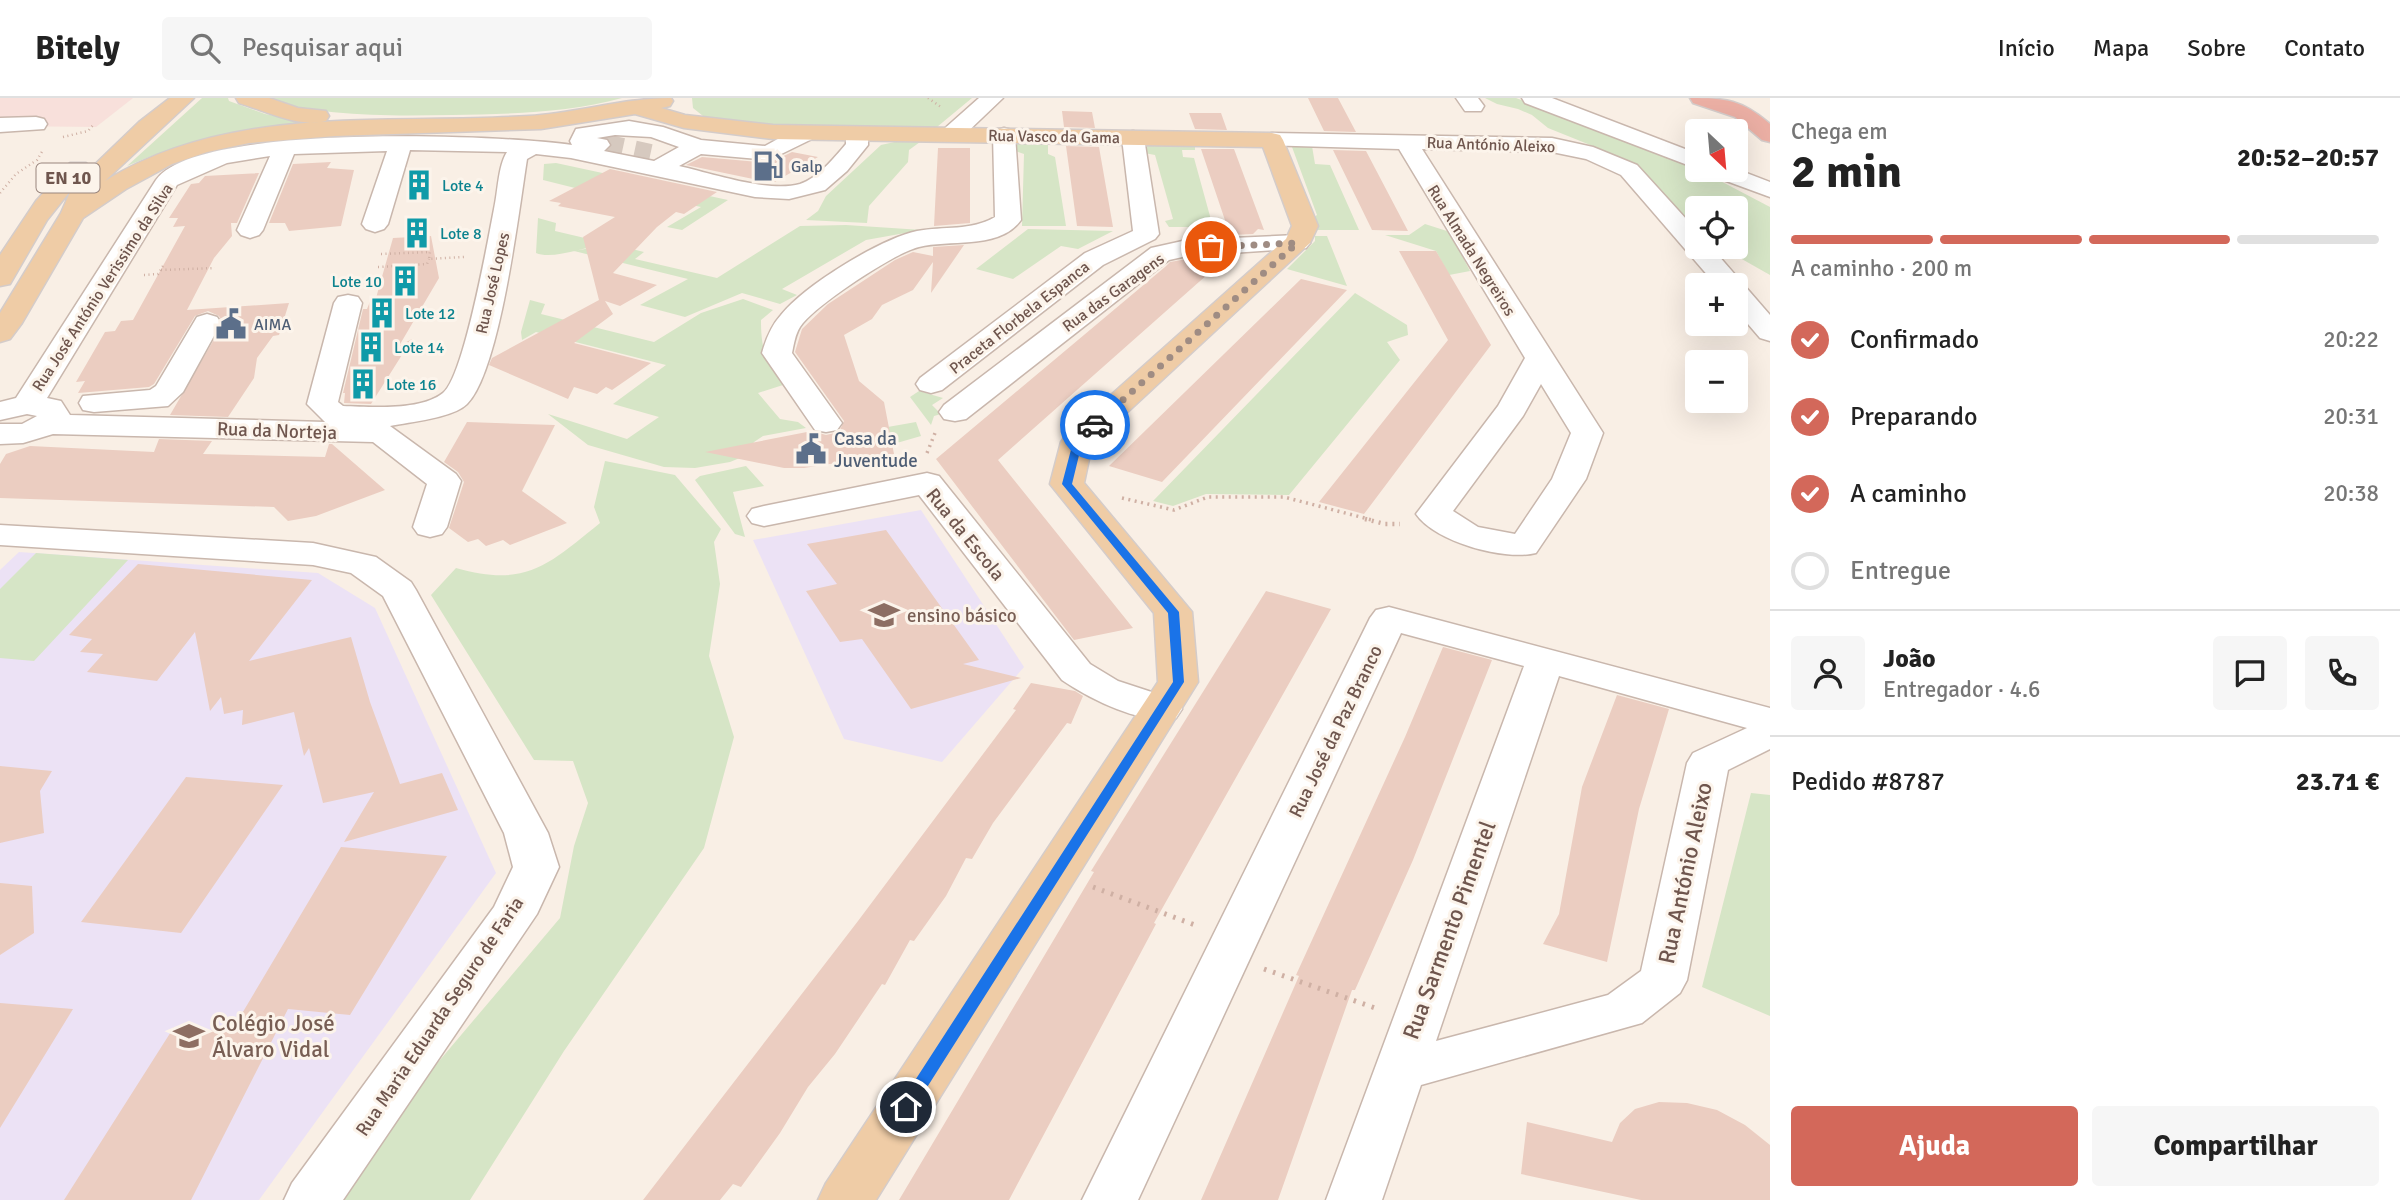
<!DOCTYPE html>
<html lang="pt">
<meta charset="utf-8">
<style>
body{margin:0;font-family:Signika,sans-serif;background:#f6f6f6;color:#222;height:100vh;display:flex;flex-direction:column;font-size:26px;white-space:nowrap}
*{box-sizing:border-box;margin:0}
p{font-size:23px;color:#767676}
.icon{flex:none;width:38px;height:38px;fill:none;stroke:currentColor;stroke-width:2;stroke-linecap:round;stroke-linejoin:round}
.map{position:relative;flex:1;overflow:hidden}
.side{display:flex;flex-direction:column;background:#fff;width:630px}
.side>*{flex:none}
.needle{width:46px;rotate:154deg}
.controls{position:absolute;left:1685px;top:21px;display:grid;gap:14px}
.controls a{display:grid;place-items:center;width:63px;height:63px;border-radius:7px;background:#fff;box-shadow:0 7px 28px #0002;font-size:35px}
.pin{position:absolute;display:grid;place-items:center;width:60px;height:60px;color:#fff;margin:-30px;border:4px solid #fff;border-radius:50%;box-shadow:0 2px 7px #0007}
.courier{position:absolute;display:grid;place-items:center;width:70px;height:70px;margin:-35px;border:5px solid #1a73e8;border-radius:50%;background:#fff;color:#222;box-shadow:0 2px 9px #0007}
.head em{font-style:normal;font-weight:800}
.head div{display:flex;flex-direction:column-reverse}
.head{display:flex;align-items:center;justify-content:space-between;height:119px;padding:0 21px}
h1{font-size:46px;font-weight:800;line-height:52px}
.bar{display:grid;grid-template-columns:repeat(4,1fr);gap:10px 7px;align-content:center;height:84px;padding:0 21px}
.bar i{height:9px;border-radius:5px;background:#e0e0e0}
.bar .on{background:#d3685a}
.bar p{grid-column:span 4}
.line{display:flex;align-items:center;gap:18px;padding:0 21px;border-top:2px solid #e0e0e0}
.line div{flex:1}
.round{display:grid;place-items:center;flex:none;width:74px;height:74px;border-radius:7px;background:#f6f6f6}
ol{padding:0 21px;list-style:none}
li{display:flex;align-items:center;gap:21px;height:77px}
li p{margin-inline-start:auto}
li .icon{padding:7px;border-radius:50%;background:#d3685a;color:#fff;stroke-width:4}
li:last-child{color:#767676}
li i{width:38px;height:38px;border:4px solid #e0e0e0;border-radius:50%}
.button{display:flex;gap:14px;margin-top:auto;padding:14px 21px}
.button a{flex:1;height:80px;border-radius:7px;background:#d3685a;color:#fff;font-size:28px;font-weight:800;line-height:80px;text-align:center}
.button a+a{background:#f6f6f6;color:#222}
header{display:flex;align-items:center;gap:42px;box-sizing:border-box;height:98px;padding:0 35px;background:#fff;border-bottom:2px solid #e0e0e0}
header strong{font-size:33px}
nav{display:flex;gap:38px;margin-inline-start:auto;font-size:24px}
.search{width:490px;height:63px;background:#f6f6f6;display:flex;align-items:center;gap:18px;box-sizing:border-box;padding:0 24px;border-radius:7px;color:#767676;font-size:26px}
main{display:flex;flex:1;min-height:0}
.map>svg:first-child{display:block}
.commercial{fill:#f8e0db}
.education{fill:#ece2f5}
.green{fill:#d6e5c6}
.building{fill:#ebcdc1}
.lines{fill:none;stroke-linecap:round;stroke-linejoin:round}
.minor-tunnel{stroke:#d6c9bf;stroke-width:24;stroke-dasharray:24 12;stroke-linecap:butt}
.minor-casing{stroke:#c9b7ad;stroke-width:3}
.major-casing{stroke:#d4ccca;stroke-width:3}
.highway-casing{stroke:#d4ccca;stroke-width:3}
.path-far3{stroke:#cfb0a4;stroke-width:2.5;stroke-dasharray:1 3.5;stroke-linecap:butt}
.path-far2{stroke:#cfb0a4;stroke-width:3.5;stroke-dasharray:2 4.5;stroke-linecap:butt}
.path-far1{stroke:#cfb0a4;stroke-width:4.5;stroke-dasharray:2 5;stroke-linecap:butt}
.path{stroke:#cfb0a4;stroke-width:5;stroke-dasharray:2.5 7;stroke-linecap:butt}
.minor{fill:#fff;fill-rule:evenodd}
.major{fill:#efcca6;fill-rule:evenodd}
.highway{fill:#ebafa4;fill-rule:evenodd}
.route{fill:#1a73e8}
.done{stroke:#9f8c83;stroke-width:7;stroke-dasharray:0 12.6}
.labels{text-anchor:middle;stroke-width:6;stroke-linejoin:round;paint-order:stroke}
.far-street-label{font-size:16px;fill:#6f564e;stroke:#fcf4eb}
.far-service-label{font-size:16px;fill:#4e5e75;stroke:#fcf4eb;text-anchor:start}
.far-culture-label{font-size:16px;fill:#0d838f;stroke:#fcf4eb;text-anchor:start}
.shield{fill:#fcf4eb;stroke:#99857d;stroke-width:2}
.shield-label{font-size:18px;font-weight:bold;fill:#6f564e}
.street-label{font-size:19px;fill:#6f564e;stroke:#fcf4eb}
.service-label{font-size:19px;fill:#4e5e75;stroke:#fcf4eb;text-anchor:start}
.education-label{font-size:19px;fill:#785e54;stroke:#fcf4eb;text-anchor:start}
.near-street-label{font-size:23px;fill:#6f564e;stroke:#fcf4eb}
.near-education-label{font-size:23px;fill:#785e54;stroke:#fcf4eb;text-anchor:start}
</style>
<header>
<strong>Bitely</strong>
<div class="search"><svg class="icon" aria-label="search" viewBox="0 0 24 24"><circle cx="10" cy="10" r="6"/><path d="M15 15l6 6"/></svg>Pesquisar aqui</div>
<nav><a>Início</a><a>Mapa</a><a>Sobre</a><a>Contato</a></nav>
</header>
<main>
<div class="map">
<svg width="1770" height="1102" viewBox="0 0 1770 1102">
<rect width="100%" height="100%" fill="#f9efe5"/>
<path class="commercial" d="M0,0H133L96,29L0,28Z"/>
<path class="education" d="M921,412L1024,569L942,664L844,641L753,442Z
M19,454L318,475L375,510L496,775L259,1102H0V472Z"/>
<path class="green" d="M202,0H228L229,3L265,16L323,27L204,42L154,57L127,68Z
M261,0H622C567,15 509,16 452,17C388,18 322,19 261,0Z
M692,0H972L937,29L802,30L737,25L703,18L693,10Z
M1485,0H1516L1690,67L1770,109V177L1740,160L1731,149H1736V110H1698L1697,125L1684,123L1637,69L1620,59L1548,30L1532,17L1518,11L1497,6Z
M899,43L920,44L909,52L908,64L869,108L867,125L806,122L818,113L826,98L881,47Z
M1016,45L1048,46V56L1055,59L1066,128H1022L1024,56L1015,53L1011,47Z
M1195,47V52H1182L1183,59L1194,60L1213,129H1169L1165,123L1173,121L1155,57L1144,55L1142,48Z
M1312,48L1315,66L1330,67L1359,132H1315L1310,122L1317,117L1292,49Z
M556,65L728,102L682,132L667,129L701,109L593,85L579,91L543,82L544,66Z
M538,120L556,125L555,133L606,145C587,149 552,162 536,155Z
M1425,126L1450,134L1470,173L1449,177L1436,153L1385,137H1409Z
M846,127L922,132L866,142L782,191L797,197L780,206L742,195L685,219L640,207L688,181L574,153L612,146L644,154L635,161L717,180L800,128Z
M1028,131L1113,133L1078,151L1061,148L1013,181L976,171Z
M1315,138H1327L1347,188L1287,171L1315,143Z
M1355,195L1407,227L1408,237L1387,244L1400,262L1289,397L1206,396L1173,408L1153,403Z
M743,201L773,212L761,222C761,253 766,262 783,287L758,295L780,321L798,324L806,330L763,338L754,344L747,357L730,364L695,370L664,369L588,347L548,316L627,341L659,319L613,306L666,267L536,234L522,242L521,234L530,202L545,206L541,216L654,244L701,215Z
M919,293L943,300L932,307L941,316L934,318L931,327L910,299Z
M916,324L921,338L876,351L865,333Z
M605,363L675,377L721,431L714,444L720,486L709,558L734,639L704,750L564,953L470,1102H339L407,1001L560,820L574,748L588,705L573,663L534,662L431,497L456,470C526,490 548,467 600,425L594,409Z
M746,368L764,388L733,394L745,439L735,436L695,382L700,378Z
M36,455L128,462L34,563L0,560V491Z
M1751,695L1770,697V918L1702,889Z"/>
<path class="building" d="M1308,0H1338L1356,34L1324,33Z
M1062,13L1092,14L1095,30L1064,29Z
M1189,15H1221L1227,32L1195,31Z
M1066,48L1099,49L1113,129L1077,128Z
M938,50H970V125L934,128Z
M1201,51H1234L1264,132L1258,131L1253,136L1230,137Z
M1333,52L1366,53L1408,133L1372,132Z
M792,54L818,59L773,85L686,67L702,59L769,65Z
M331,64L327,70L354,72L341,128L289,133L285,125H269L293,66Z
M610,71L717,94L684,116L676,114L657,129L613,175L657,187L620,208L605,203L613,216L574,245L651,265L612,292L606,289L597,296L574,289L568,301L489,267L492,260L599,202L583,139L615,119L558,108L561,105L549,103Z
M259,75L237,125H231L232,138L214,160L187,212L289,205L279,237L273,238L257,260L254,280L228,319L170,317L223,226L219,218L208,213L195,218L154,286L149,289L78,295L85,283L76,284L105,234L115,233L121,223L133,222L185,128L173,129L178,120H169L191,86L199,85L205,78Z
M431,138L439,180L399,248L412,241L371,306L344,305L345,295H343L363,211H367L371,201L376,200L393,140Z
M964,147L931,195L933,164L913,192L882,207L872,221L844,237L859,283L884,304L894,356L804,370H784L705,354L812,333L826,337L839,334L844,323L795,254L802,231L828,206L895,162L913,154L933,158V149Z
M1399,153H1436L1491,247L1364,416L1319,404L1448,242Z
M1187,161L1217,168L998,362L1133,530L1074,542L936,361L1165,169L1170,164Z
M1301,181L1347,192L1162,384L1109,368Z
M467,324L555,327L522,393L567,425L510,447L503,442L486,448L478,441L468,444L449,430L464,384L458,374L444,364Z
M159,341L212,343L203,356L325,359L329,346H332L385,392L316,418L288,423L274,409L0,400V366L6,356L30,348L154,354Z
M886,432L979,562L963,566L1021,580L911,611L862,541L840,544L806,493L837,486L807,446Z
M138,466L312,482L249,563L351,539L370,604L400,686L442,675L458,712L344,744L374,694L323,705L309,650L304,658L294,614L242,627L243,612L224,616L221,599L210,613L195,534L157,583L87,574L103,556L80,554L92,541L69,537Z
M1266,493L1331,511L1154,825L1156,826L1009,1102H899L1094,774L1091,773Z
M1443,549L1492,562L1413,762L1355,892H1352L1278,1102H1201L1299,878L1296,877L1405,639Z
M1031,585L1075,593L1083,598L1071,626L1067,625L993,725L972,761L966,760L946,798L914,843L910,842L885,887L882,886L835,956L808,989L780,1035L741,1089L733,1086L720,1102H643L858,823L1016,612L1013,611Z
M1617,597L1669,611L1639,711L1607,864L1543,846L1559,816L1582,689Z
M0,668L52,673L40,693L44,735L0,745Z
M186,679L283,687L181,835L81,824Z
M341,749L447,758L350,917L288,911L191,1102H64L174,929L231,934Z
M0,785L32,788L34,835L0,857Z
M0,905L73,911L0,1030Z
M1659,1004L1687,1005L1717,1012L1745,1027L1770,1047V1102H1641L1521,1076L1527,1024L1612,1044L1620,1025L1635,1011Z"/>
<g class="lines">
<path class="minor-tunnel" d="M599,47L650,58"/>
<g class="minor-casing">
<path id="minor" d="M979,0H1003L960,41H944L941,36L944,31Z
M1456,0H1478L1484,8L1481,13H1465Z
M1522,0H1552L1698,56V71L1525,5Z
M36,19L44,21L47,26L44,31L0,34V20Z
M629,23L663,29L701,42L765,48L796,31H812L815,36L812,41L769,62L701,56L679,68C711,75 768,95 800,86C818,80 834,60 846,46V36L849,31H865L868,36V47L847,73L825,92L789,101L755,99L571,60L536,56L527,61C519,112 500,273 467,306C453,320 410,324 390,328L456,376L461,383L447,429L442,436L430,439L418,436L413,429L427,386L373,344L53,336L23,345L0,346V326H22L37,318L27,316L0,322V304L16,300L156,82C196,24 503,37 572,47L570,43L576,31ZM615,37L651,39L679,49L654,63L604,53L610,47L607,42L597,40ZM410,52L507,54C498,68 498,94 494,111C488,142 464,279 443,295C421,313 370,309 343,308L338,304L362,205L358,199L348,197L338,199L334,205L307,306L325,324L70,317L61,303L47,300L177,87L227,65L270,58L237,132L241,137L250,140L259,137L263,132L294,56L387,53L362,126L366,131L375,134L384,131L388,126Z
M1004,30L1012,32L1015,37L1021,122C1000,152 950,141 919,149C894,155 814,208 800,229C795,237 794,246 792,255L842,325L837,332L826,334L815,332L762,255C766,241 771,228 781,217C805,187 880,141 917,133C944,128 971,133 995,119L993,37L996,32Z
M1133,33L1141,35L1144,40L1159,136L1155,141L1103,167L942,292L931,295L920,292L916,286L920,280L1085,155L1133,133L1122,40L1125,35Z
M1272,35L1552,40L1593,49L1637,67L1698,134V149H1711C1732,173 1749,193 1770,217V243L1760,240L1736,212V187H1716L1621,77L1586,61L1552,54L1422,51L1603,335L1586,381L1536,455C1505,463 1435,444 1416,416L1498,308L1525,260L1399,51L1264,47L1261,42L1264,37ZM1541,286L1571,335L1552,381L1515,436L1478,429L1453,413L1523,318Z
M1736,71L1770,84V99L1710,77L1706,72Z
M1297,137L1306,140L1310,145L1306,150L1187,158L1169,162L966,321L955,323L944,321L939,314L944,307L1151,150L1187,142Z
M207,216L217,219L221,225L183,294L168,308L94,314L83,312L79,305L83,298L150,292L156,288L197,219Z
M927,375L939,378L1090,566L1118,583L1176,602L1182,611L1176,620C1143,628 1090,601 1062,582L919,397L764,428L752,425L747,418L752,411L764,408Z
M0,427L313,445L376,459L411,484L416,492L548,735L559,769L537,816L343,1102H284L292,1085L494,809L513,769L504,735L383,498L351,475L313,467L0,447Z
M1389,509L1770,610V651L1728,672L1687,882L1680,895L1642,925L1421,987L1382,1102H1326L1524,568L1401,535L1138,1102H1082L1370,520L1376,512ZM1559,578L1747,630L1693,655L1687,665L1641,873L1608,897L1436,943Z"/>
</g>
<g class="major-casing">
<path id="major" d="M170,0H194L105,83C231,5 388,27 529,18C577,15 624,0 671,0L673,3L670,8L661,10L685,17L773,27L1272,35L1280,37L1283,42L1318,128L1310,145L1092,347L1084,385L1192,514L1198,584L876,1102H818L826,1085L1158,584L1154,515L1050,386L1061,344L1066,337L1286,141L1292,128L1263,49L773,41L684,30L635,16L541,31L335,38L249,45L207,54L172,66L126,91L83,120L22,225L10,241L0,244V215L61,115L71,92L47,122L10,186L0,188V157L36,103L70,65H86L90,70L87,74L139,24Z
M236,0H269L298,10L326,13L329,18L326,23C298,30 266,13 239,5Z"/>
</g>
<g class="highway-casing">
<path id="highway" d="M1690,0C1726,0 1742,2 1770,26V44L1762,42L1735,19L1693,5Z"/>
</g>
<path class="path-far3" d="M928,0L941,9
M63,39L88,33L94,26
M0,95L16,76L37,62L43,52
M381,156L430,154L429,161L465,159
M378,169L427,166L429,161
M161,172L215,170
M144,177L158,176L163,168"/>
<path class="path-far2" d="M927,355L935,335
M1122,400L1174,412L1208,399H1284L1372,422"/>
<path class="path-far1" d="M1365,421L1385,426H1400"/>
<path class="path" d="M1093,789L1195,827
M1264,871L1378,911"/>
<use href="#minor" class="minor"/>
<use href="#major" class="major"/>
<use href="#highway" class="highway"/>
</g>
<path class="route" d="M1095,324L1099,327L1082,345L1072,386L1179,514L1184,584L912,1013L906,1015L899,1009L901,1004L1173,584L1168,515L1062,386L1073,344Z"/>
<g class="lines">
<path class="done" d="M1095,327L1297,145L1211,149"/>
</g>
<defs>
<g id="fuel-bare" transform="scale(2.415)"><path d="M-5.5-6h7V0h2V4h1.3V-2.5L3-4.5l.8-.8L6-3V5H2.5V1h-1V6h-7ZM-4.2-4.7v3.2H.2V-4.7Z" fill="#5c6f8a" stroke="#fcf4eb" stroke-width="2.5" paint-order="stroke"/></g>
<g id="building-bare" transform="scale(2.415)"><path d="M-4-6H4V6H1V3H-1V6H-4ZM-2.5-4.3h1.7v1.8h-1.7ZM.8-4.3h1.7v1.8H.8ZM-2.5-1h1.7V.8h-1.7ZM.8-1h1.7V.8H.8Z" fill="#0f9aa8" stroke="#fcf4eb" stroke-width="2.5" paint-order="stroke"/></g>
<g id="civic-bare" transform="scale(2.415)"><path d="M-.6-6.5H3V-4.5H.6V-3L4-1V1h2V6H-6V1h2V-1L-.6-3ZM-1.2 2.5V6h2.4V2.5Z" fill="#5c6f8a" stroke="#fcf4eb" stroke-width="2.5" paint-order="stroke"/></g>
<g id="school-bare" transform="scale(2.415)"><path d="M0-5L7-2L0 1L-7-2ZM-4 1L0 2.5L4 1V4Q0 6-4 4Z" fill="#8d6e63" stroke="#fcf4eb" stroke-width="2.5" paint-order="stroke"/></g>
</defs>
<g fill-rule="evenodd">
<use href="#fuel-bare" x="768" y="68"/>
<use href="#building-bare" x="419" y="87"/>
<use href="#building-bare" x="417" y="135"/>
<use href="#building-bare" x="405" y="183"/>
<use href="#building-bare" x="382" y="215"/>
<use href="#civic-bare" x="231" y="226"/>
<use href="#building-bare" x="371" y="249"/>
<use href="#building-bare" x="363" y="286"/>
<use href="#civic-bare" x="811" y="351"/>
<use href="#school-bare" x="884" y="517"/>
<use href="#school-bare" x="189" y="938"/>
</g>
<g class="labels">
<g class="far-street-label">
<text transform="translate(1054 38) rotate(1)" y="6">Rua Vasco da Gama</text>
<text transform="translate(1491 46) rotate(2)" y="6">Rua António Aleixo</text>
<text transform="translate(1472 152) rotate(58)" y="6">Rua Almada Negreiros</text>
<text transform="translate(492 185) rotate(-77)" y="6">Rua José Lopes</text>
<text transform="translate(102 189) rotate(-57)" y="6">Rua José António Verissimo da Silva</text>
<text transform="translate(1113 194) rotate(-36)" y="6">Rua das Garagens</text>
<text transform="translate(1019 219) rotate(-38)" y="6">Praceta Florbela Espanca</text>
</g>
<g class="far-service-label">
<text x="791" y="74">Galp</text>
<text x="254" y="232">AIMA</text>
</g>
<g class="far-culture-label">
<text x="442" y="93">Lote 4</text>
<text x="440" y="141">Lote 8</text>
<text x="382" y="189" text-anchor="end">Lote 10</text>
<text x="405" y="221">Lote 12</text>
<text x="394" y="255">Lote 14</text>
<text x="386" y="292">Lote 16</text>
</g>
<rect class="shield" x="36.5" y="65.5" width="63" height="29" rx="5"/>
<g class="shield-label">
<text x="68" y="86">EN 10</text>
</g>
<g class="street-label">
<text transform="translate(277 332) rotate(2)" y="7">Rua da Norteja</text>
<text transform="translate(966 436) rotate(51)" y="7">Rua da Escola</text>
<text transform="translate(1335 633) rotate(-64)" y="7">Rua José da Paz Branco</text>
<text transform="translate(439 918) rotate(-56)" y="7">Rua Maria Eduarda Seguro de Faria</text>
</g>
<g class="service-label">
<text x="834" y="347">Casa da<tspan x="834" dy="22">Juventude</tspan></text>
</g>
<g class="education-label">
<text x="907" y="524">ensino básico</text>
</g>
<g class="near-street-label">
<text transform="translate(1685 775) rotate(-78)" y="8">Rua António Aleixo</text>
<text transform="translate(1449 832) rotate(-70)" y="8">Rua Sarmento Pimentel</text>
</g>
<g class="near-education-label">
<text x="212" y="933">Colégio José<tspan x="212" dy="26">Álvaro Vidal</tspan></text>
</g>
</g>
</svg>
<div class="controls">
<a><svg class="needle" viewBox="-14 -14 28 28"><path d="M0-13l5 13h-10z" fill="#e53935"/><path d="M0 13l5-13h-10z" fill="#767676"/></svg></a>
<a><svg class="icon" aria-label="locate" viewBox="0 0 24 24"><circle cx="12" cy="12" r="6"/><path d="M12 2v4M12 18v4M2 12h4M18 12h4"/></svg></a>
<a>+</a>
<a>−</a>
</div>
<div class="pin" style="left:1211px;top:149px;background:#ea580c"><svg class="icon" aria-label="bag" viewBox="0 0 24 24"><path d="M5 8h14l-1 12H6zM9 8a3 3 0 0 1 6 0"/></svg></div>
<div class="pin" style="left:906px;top:1009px;background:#1f2937"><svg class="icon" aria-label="home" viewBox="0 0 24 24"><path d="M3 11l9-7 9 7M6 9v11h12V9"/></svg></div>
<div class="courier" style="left:1095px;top:327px"><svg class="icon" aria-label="car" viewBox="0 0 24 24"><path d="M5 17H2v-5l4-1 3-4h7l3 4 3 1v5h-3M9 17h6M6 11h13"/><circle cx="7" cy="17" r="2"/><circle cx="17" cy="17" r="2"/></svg></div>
</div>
<section class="side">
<div class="head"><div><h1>2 min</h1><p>Chega em</p></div><em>20:52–20:57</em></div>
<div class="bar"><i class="on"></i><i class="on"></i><i class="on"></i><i></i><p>A caminho · 200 m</p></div>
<ol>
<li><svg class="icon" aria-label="check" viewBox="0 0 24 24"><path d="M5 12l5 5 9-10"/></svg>Confirmado<p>20:22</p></li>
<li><svg class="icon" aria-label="check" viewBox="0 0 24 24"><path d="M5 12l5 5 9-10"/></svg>Preparando<p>20:31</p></li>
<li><svg class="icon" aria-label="check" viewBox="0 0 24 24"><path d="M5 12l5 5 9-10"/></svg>A caminho<p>20:38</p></li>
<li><i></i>Entregue</li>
</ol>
<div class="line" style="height:126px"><a class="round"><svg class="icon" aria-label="person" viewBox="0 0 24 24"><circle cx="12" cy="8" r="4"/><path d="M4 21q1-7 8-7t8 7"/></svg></a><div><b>João</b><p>Entregador · 4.6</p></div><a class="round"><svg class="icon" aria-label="chat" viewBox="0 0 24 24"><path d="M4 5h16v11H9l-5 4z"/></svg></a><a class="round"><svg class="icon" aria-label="phone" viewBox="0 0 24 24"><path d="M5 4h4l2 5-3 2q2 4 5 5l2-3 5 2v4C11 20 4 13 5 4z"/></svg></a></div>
<div class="line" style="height:91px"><div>Pedido #8787</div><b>23.71 €</b></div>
<div class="button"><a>Ajuda</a><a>Compartilhar</a></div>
</section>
</main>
